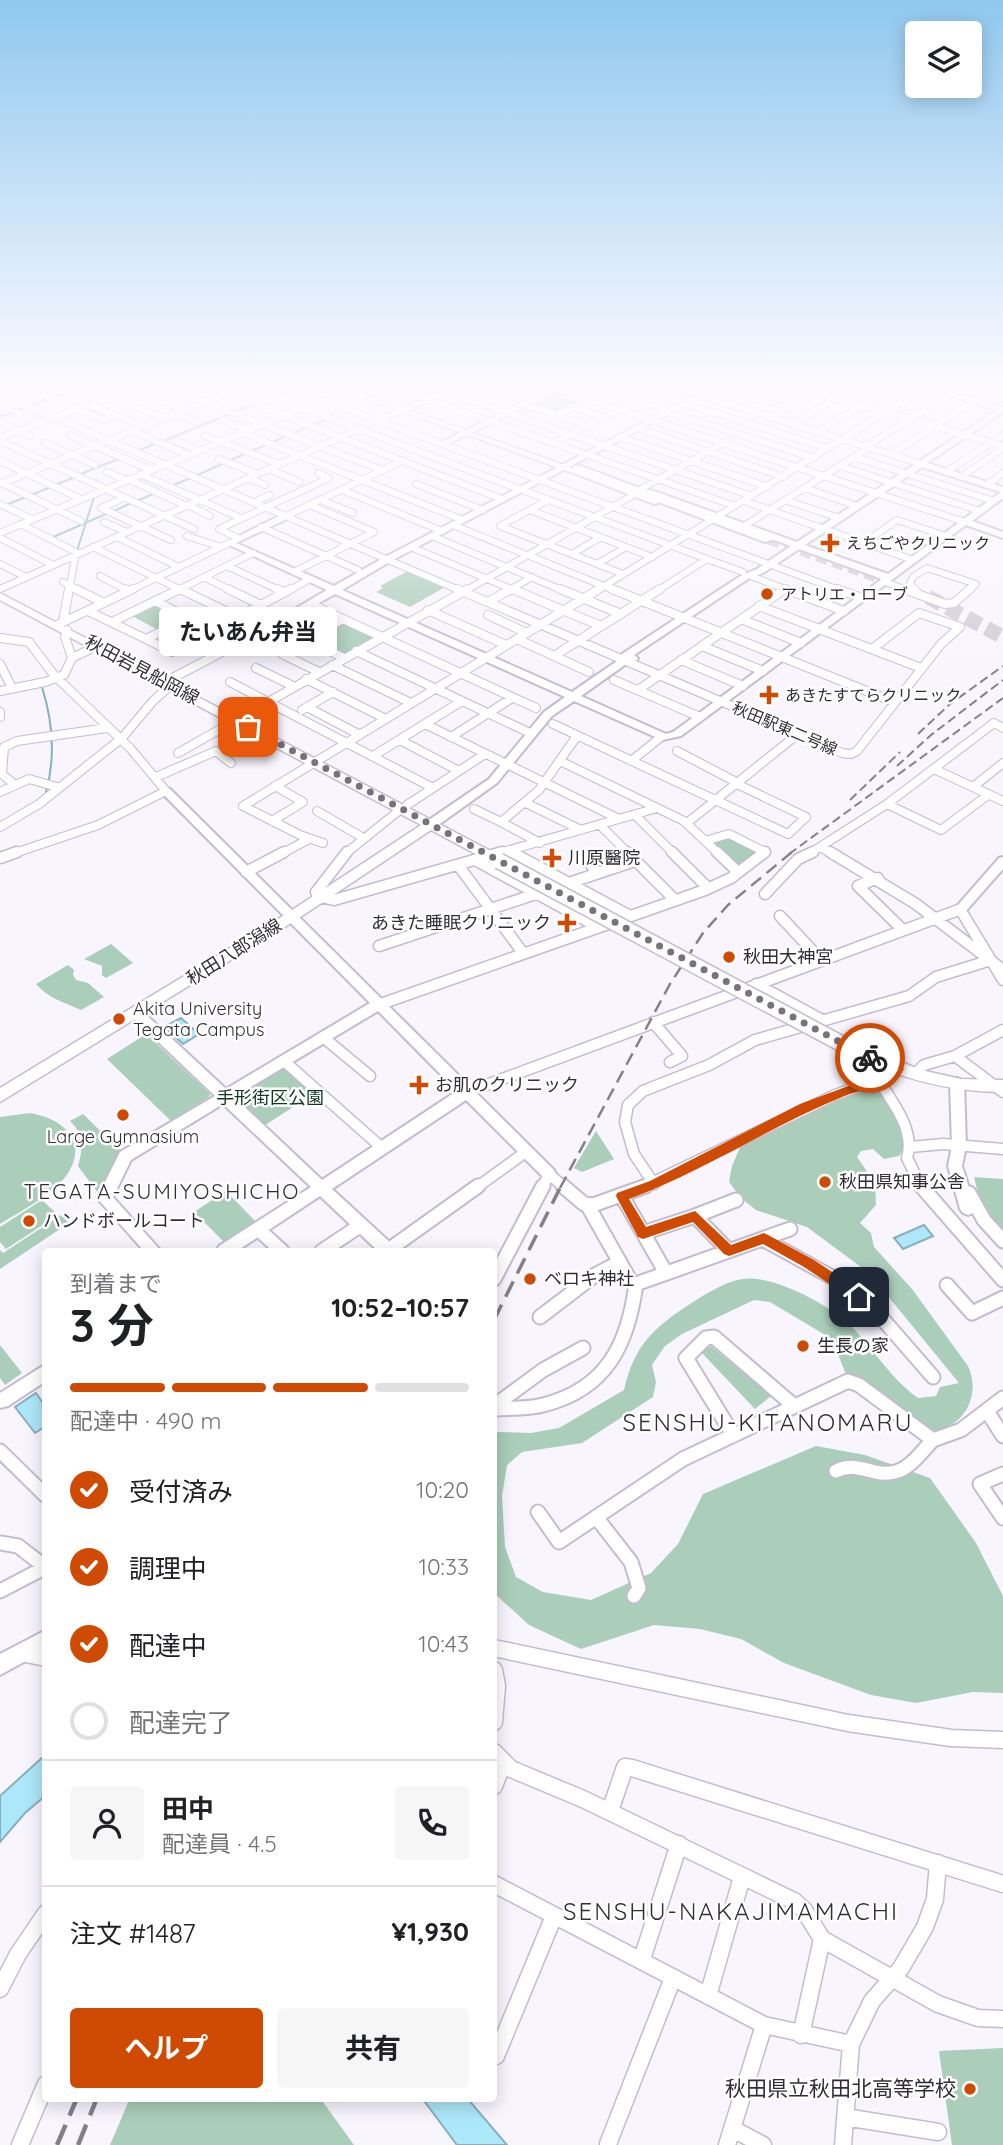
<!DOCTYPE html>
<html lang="ja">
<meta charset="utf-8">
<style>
body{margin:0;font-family:Quicksand,"Noto Sans JP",sans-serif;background:#f6f6f6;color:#202124;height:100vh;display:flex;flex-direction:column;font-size:26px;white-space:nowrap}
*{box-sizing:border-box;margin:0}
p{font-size:23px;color:#757577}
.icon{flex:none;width:38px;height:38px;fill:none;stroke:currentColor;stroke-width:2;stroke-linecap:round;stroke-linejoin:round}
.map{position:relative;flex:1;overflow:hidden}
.side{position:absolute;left:42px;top:1248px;width:455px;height:854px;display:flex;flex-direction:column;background:#fff;border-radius:7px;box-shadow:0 4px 18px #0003}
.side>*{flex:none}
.tools{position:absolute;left:905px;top:21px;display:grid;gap:14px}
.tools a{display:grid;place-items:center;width:77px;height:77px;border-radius:7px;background:#fff;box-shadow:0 4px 18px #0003;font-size:35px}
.pin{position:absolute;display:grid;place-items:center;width:60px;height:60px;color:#fff;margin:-30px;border-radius:14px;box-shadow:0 4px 10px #0006}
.courier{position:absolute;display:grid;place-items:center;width:70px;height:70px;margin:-35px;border:5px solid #cf4b03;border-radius:50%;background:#fff;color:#222;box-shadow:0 2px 9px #0007}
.bubble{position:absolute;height:49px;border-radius:7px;background:#fff;box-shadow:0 4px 18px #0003;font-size:23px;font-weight:700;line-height:49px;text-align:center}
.summary em{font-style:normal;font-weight:700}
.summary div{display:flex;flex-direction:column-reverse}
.summary{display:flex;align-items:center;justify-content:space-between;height:119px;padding:0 28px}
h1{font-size:46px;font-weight:700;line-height:52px}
.bar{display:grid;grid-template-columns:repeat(4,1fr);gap:10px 7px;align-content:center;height:84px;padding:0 28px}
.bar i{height:9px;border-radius:5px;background:#e0e0e0}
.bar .selected{background:#cf4b03}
.bar p{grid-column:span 4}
.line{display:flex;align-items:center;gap:18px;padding:0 28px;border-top:2px solid #e0e0e0}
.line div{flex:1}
.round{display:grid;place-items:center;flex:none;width:74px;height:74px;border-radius:7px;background:#f6f6f6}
ol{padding:0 28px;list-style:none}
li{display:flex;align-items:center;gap:21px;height:77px}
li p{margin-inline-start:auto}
li .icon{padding:7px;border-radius:50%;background:#cf4b03;color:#fff;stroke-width:4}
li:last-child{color:#757577}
li i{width:38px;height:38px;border:4px solid #e0e0e0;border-radius:50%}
.action{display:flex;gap:14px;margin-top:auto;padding:14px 28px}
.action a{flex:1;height:80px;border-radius:7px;background:#cf4b03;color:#fff;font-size:28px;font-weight:700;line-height:80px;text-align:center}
.action a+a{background:#f6f6f6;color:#202124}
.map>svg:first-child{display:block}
.green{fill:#aaceb9}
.water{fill:#ade7fa;stroke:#88afbf;stroke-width:2}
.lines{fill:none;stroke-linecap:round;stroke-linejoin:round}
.stream{stroke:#88afbf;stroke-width:2}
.highway-tunnel-far1{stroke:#d0cdd6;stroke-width:11;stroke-dasharray:11 6;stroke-linecap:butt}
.highway-tunnel{stroke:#d0cdd6;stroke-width:15;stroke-dasharray:15 7;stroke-linecap:butt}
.street-far4-casing{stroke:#c3bcd0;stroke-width:8}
.street-far3-casing{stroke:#c3bcd0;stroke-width:10}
.street-far2-casing{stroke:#c3bcd0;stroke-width:13}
.street-far1-casing{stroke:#c3bcd0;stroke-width:17}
.street-casing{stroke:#c3bcd0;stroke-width:19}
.secondary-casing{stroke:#c3bcd0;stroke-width:4}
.primary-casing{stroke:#c3bcd0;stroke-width:3}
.highway-casing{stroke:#c3bcd0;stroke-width:4}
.street-far4{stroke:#fff;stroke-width:6}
.street-far3{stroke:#fff;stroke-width:8}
.street-far2{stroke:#fff;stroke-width:10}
.street-far1{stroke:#fff;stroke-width:13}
.street{stroke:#fff;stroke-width:16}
.secondary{fill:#fff;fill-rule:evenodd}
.primary{fill:#fff;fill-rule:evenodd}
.highway{fill:#fff;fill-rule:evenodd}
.rail-far3{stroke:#838089;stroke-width:2;stroke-dasharray:9 4.5;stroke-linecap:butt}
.rail-far2{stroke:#838089;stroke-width:2.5;stroke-dasharray:13 7;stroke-linecap:butt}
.rail-far1{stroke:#838089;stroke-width:3.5;stroke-dasharray:17 9;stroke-linecap:butt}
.rail{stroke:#838089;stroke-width:4.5;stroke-dasharray:22 10;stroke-linecap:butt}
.primary-bridge-casing{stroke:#c3bcd0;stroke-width:18;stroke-linecap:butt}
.primary-bridge{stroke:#fff;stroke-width:15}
.route{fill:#cf4b03}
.done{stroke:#76737c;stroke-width:7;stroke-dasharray:0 12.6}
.poi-dot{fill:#cf4b03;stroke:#fff;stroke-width:2.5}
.labels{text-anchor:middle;stroke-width:5;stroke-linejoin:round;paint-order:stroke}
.far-poi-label{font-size:16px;fill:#302d36;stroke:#fff;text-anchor:start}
.far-street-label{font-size:16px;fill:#302d36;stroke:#fff}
.street-label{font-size:18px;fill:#302d36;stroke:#fff}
.poi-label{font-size:18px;fill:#302d36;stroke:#fff;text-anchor:start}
.park-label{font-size:18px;fill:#0d3523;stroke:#fff}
.quarter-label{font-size:21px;letter-spacing:2px;fill:#302d36;stroke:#fff}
.near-poi-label{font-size:21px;fill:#302d36;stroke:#fff;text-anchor:end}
.near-quarter-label{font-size:24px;letter-spacing:2px;fill:#302d36;stroke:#fff}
</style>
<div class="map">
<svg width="1003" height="2145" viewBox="0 0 1003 2145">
<rect width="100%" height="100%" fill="#f8f5fe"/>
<path class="green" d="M552,393L580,403L556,414L529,404Z
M410,570L447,586L410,607L376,592L383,588L380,586Z
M153,604L183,617L160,631L130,615Z
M343,621L375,639L347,654L312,640Z
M731,837L759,853L742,866H734L712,844L713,840Z
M111,944L133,963L106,978L102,975V966L84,959Z
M68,965L74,970L73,975L76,980L88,983L104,997L81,1010C64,1002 49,999 36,984Z
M146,1034L210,1094L209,1097L171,1121L107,1059Z
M281,1068H286L315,1093L262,1127L232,1098Z
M857,1090C862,1090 869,1089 874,1090C894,1094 903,1131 905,1148L899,1156L884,1159L873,1149L861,1151L857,1157L875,1183L876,1205L860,1223L871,1233L874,1247L912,1289L968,1366C982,1396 963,1431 928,1431L894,1401L847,1377L832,1339L770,1302L754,1300L682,1334L665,1346L652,1365L656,1382L653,1397L582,1443L522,1452L507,1465L502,1496L505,1547L516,1577L543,1592L591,1600L651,1573L678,1544L703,1494L816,1446L865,1455L930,1478L976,1543L1003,1596V1693L973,1692L916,1703L871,1695L784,1663L741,1639L700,1629L654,1625L581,1649L529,1625L494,1593V1436L498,1432L531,1433L559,1428L624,1390C634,1346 653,1328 690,1304C704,1295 726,1281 743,1279C771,1274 828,1304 849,1324C873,1348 890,1378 918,1398L936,1396L940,1387L959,1383L869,1273L807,1227L756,1210L741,1198L729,1182L732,1166L741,1145Z
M30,1113C71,1120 92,1150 59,1184C43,1200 19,1212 0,1224V1117Z
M83,1114L120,1150L98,1193L78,1166C83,1149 84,1134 70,1121Z
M596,1131L614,1159L582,1172L574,1168Z
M974,1177L1003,1179V1236L982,1211Z
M226,1191L257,1223L225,1243L194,1212Z
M42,1200L58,1215L6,1249L0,1242V1227Z
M61,1215L69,1223L0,1269V1250L3,1253Z
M0,1345L22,1373L5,1385L0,1378Z
M711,1346L771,1396L755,1409L701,1352Z
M1003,2048V2145H952L939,2051Z
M130,2098H320L354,2145H110Z"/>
<path class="water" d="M181,1018L199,1034L183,1044L164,1027Z
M924,1225L933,1236L903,1249L894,1238Z
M36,1393L45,1406L46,1426L35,1433L15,1407Z
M45,1755V1796L25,1813L0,1842V1796Z
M422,2098H467L507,2145H457Z"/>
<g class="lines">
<path class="stream" d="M54,397L95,382
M32,405L48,399
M234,412L254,404
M0,417L26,407
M312,425L325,420
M292,434L307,427
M161,442L229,414
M272,442L287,436
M137,451L157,443
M251,451L266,445
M228,461L247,453
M78,475L121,458
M195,476L224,463
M55,485L75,477
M171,486L191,478
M31,495L51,487
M137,501L153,494
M6,505L26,497
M114,511L131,503
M51,538L108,513
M77,551L94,497
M42,687C53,722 56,756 46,792"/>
<path class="highway-tunnel-far1" d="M769,539L880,578"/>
<path class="highway-tunnel" d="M928,597L1003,637"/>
<g class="street-far4-casing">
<path id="street-far4" d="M55,382L65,386L78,382
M112,382L185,410
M152,382L382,470
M192,382L224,394
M377,382L553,443L619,409
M417,382L752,496
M476,382L532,400
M575,382L814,458
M616,382L827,448
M657,382L922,464
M783,382L1003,446
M349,386L359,382
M557,389L965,522
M0,394L461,591
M740,394L767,402L761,406L779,411
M762,394L793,403
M44,395L103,420L115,415
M738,395L763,382
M3,396L42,382
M110,397L164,418
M274,397L256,405L502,499
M99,401L84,393L113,382
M524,404L587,426
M89,405L143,426
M339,406L362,396
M300,407L707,559L657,591
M15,412L42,423
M175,414L197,422
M557,415L573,407L603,417
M769,418L830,382
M222,420L246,429
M0,422L30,436
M376,422L402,410
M793,423L864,382
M638,428L784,477
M132,431L187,454
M818,431L903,382
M240,432L463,520
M70,435L151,470
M205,436L218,441
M621,437L768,487
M0,438L151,382
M0,441L194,529
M176,441L198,450
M219,441L279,464
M45,443L95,465
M553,443L735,506
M866,446L971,382
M892,454L1003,382
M854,457L994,501
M219,459L258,474
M0,461L81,499
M840,466L980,511
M269,469L299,482
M107,472L126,480
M946,472L1003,435
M140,474L241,518
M961,477L1003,448
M248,478L265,485
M128,479L187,506
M0,482L81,521
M0,484L255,382
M416,484L483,510
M987,485L1003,473
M805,488L857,506
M641,489L727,441
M342,490L442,531
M124,498L101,508L171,540
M321,500L353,513
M548,500L500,526L623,574
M785,500L839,518
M744,501L913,560
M254,502L270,495
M0,504L32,519
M188,505L210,516
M530,510L652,557
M286,516L404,460
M718,516L926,387
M104,522L127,532
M21,524L76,552L69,591
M453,525L616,591
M744,526L870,447
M261,527L358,570
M0,533L322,400L842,591
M187,536L221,547
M432,536L564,591
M117,537L179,567
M0,538L53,565
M238,538L219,529L329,478L318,473
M864,543L897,520L946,536
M93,547L183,591
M411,547L516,591
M572,554L601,537
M707,559L743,572
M0,564L26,577
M597,564L626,547
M227,566L281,591
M294,572L374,532L310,505
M100,576L128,591
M751,576L790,591
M204,577L232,591
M883,581L909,591
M63,582L80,591
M0,589L361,428
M129,591L229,543
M176,591L253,553
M288,591L310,579
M465,591L635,494
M508,591L532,577
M596,591L710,521
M783,591L785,589
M915,591L910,583L913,577L927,568L976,584L968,591"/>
</g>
<g class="street-far3-casing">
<path id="street-far3" d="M76,589L104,603
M125,589L129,591
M180,589L238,617L172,652L146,639L190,618
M180,589L155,601L239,643
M228,589L261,605
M277,589L284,592
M457,589L842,753L851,754L857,751L941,644L960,627L919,613L872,649
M512,589L601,626
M560,589L621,614
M612,589L894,702
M785,589L844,611
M837,589L862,598
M904,589L945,604L954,603L970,589
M914,589L917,593
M488,602L511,589
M759,606L921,668
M317,607L536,708
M428,610L506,645
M88,611L146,639
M488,615L527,633
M238,617L291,589
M741,619L801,643
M63,622L69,589
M112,622L155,601
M57,625L133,589
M318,632L343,619
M0,638L29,642L54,675L130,748L166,791L98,825L12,854
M517,639L589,672
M308,640L344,658
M702,646L763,671
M356,651L530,733
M282,654L319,672
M554,656L660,589
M72,658L97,646
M681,660L743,686
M0,664L12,688
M332,665L411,703
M256,668L293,686
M306,679L386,719
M614,680L700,717
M165,682L279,622
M230,682L433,788
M638,690L785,589
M0,691L45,682L64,675L72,658L65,637L67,630
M307,707L360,735
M302,710L333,692
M0,712V717
M425,724L619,819
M553,724L788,834L806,817L737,784
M451,737L512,698
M400,740L459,771
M677,751L738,783
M178,753L468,589
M373,756L462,701
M560,761L684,821L719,854
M631,761L661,737
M934,769L1003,801
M156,777L216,751L231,763
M15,785L2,774L4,747L17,741L107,728
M973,787L1003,763
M0,792L29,779L57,787
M526,803L581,830
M887,804L941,830L988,795
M407,805L485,754
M474,809L501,822
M317,811L360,836
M635,815L674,854
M272,821L303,802L275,786
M687,823L798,734
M600,825L629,854
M0,827L39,804L122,738L153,701L171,685
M705,841L729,834L765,852L763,854
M323,843L300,835L243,806L599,589
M540,843L501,822L539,790L577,736
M822,848L833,854
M509,851L514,854
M281,854L309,839
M345,854L401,809
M496,854L657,808
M809,854L887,804L994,723L1003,728"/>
</g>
<g class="street-far2-casing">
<path id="street-far2" d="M511,852L630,916
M627,852L675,900
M672,852L708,888
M717,852L738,872
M830,852L916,904L1003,970
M0,858L17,852
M586,859L598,873
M477,861L598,927
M458,865L523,953
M246,872L284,852
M878,878L858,886L903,930
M765,894L798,859L813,852
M322,897L334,900L502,852
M319,899L316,892L347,852
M963,914L1003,980
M780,916L821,960
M379,946L635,861
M756,984L822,1020
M378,1005L705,890L731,878L765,852
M653,1022L682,1056L670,1062
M323,1037L370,1076
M955,1056L1003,1092
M284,1061L381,1147
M915,1074L924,1065L955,1056L1003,1030
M880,1082C894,1105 915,1130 907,1158L922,1188
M467,1092L961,909
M910,1147L943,1144L1003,1149
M654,1184L634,1154L625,1122L628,1105L643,1091L709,1065L755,1040L909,996L936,977L991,960
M476,1188L527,1151
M542,1188L549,1174L565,1188
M641,1188L835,1095L871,1082L888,1079L898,1069"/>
</g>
<g class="street-far1-casing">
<path id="street-far1" d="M563,1186L584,1204L593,1205L646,1186
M921,1186L1003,1280
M969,1193L984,1220L1003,1241
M622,1196L666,1273
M588,1206L631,1282L636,1284L790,1229
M695,1216L736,1200
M258,1229L282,1251
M643,1233L695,1216L729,1251
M763,1239L837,1280L873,1308L933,1377
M322,1251L361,1225
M387,1251L478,1186
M494,1279L543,1186
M947,1285L972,1313L1003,1298
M540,1317L595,1275L620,1262
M494,1406L543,1370L583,1348
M494,1409C510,1408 528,1409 543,1405C607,1389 628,1344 636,1284
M987,1411L1003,1436
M732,1433L686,1358L706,1338L714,1337L793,1405
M0,1451L46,1496
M836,1471C859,1460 873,1478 895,1472C910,1469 923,1450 933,1440
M1003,1474L980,1484L1003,1518
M538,1512L559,1542L683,1459L848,1381L859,1385L933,1440L961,1430L1003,1398
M596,1517L631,1562L639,1588L634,1596
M0,1543L18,1546L44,1566
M0,1591L46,1567"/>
</g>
<g class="street-casing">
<path id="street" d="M494,1648L848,1723L951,1738L1003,1740
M21,1653L46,1658
M494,1670L497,1686L494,1722
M494,1752L511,1769L583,1799L794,1901L804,1910L822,1939L938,2004L978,2018L1003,2019
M494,1786L503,1763
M610,1811L625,1767L632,1768L1003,1884
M494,1884L764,2025L851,2044L872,2001L901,1968L925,1927L935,1899L938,1863
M642,1959L679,1844
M0,1989L18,1954L46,1913
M708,1996L742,1877
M801,2035L822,1939
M496,2056L554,1916
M845,2117L938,2132
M733,2129L763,2145
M608,2144L673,1978
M20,2145L46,2084
M727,2145L764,2025
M843,2145L851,2044"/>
</g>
<g class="secondary-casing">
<path id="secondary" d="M302,382H312L286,394L279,392Z
M460,382H470L405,412L398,410Z
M565,382H575L444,446L437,444Z
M721,382H730L391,561L342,590L572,692L620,659L622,654L742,575L757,569L791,546L645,494V490H651L797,542L997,410L902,382H914L1003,407V412L927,463L1003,487V498L972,521L1003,532V538L966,525L681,736L662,740L574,701L552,716L497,783L434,828H426V822L489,779L544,712L565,697L335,594L282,624H276V620L327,590L225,543L283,514H289V518L236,543L334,586L385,557ZM922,467L1001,492L888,574L805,545ZM799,549L882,579L673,732L666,734L581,696L629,662L637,660L638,658L634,655L748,579L763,573Z
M584,473H590L661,502L654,504L584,477Z
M166,788L170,789L554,1170L556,1174L554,1178H544L466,1100L332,1189L394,1246L396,1251H378L320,1196L237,1251H217L219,1246L311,1187L223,1104L131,1160L113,1197L161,1251H144L97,1198L120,1152L215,1096L131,1016L129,1013L131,1010H141L226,1089L370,1003L162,793V789ZM378,1011L457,1091L322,1180L234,1097Z
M1003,857V869L965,912H957L955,909L957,906L999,858Z
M957,1078L964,1083L966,1146L962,1166L976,1209L973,1213L968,1215L963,1213L960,1209L948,1166L952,1146L950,1083Z
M46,1364V1381L8,1406L0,1408V1393Z
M46,1630V1650L0,1675V1654Z"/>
</g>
<g class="primary-casing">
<path id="primary" d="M320,382H331L592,475L584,477Z
M0,593L504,858L506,861L504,864H494L431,830L296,920L0,1102V1088L286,914L421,825L0,600Z
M842,1038L921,1070L961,1079L1003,1080V1092C943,1092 889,1075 837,1048L834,1044Z"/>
</g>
<g class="highway-casing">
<path id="highway" d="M573,466H581L775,539L765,542L573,470Z"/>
</g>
<use href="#street-far4" class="street-far4"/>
<use href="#street-far3" class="street-far3"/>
<use href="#street-far2" class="street-far2"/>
<use href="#street-far1" class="street-far1"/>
<use href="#street" class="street"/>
<use href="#secondary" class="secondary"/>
<use href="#primary" class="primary"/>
<use href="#highway" class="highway"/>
<path class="rail-far3" d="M918,734L950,704L1003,666
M897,766L931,735L1003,680
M850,800L900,752
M789,854L1003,698"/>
<path class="rail-far2" d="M560,1188L670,984L703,933L728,905L792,852"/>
<path class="rail-far1" d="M494,1320L561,1186"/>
<path class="rail" d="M57,2145L77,2098
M78,2145L97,2098"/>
<g class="primary-bridge-casing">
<path id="primary-bridge" d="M499,861L842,1044"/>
</g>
<use href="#primary-bridge" class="primary-bridge"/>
</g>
<linearGradient id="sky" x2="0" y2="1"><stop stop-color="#90c8ef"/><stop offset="0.56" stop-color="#fcfaff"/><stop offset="1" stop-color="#fcfaff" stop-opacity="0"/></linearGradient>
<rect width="1003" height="682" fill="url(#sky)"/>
<path class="route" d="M870,1054L904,1069C890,1087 867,1088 847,1095C772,1125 705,1171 629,1199L646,1227L695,1211L731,1245L764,1233L768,1235L814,1260L864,1293V1301H855L804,1267L763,1244L729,1256L724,1254L693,1222L643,1239L638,1237L616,1196L617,1193L650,1181L800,1104L867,1079L878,1078L889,1070L866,1061V1056Z"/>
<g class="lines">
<path class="done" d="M248,727L870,1058"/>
</g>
<g class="poi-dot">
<path d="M826.5 532.5h7v7h7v7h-7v7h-7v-7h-7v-7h7z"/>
<circle cx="767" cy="594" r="7"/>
<path d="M765.5 684.5h7v7h7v7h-7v7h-7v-7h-7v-7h7z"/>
<path d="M548.5 847.5h7v7h7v7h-7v7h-7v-7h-7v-7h7z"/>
<path d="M563.5 912.5h7v7h7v7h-7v7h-7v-7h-7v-7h7z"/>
<circle cx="729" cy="957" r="7"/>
<circle cx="119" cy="1019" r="7"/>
<path d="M415.5 1074.5h7v7h7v7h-7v7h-7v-7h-7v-7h7z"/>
<circle cx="123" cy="1115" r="7"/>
<circle cx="825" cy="1182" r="7"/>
<circle cx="29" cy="1221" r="7"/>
<circle cx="530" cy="1279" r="7"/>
<circle cx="803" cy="1346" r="7"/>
<circle cx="970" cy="2089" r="7"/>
</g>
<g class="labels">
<g class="far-poi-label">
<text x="846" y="549">えちごやクリニック</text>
<text x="781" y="600">アトリエ・ローブ</text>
<text x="785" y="701">あきたすてらクリニック</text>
</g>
<g class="far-street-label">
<text transform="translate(785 728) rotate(23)" y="6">秋田駅東二号線</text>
</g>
<g class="street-label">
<text transform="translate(142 670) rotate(28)" y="6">秋田岩見船岡線</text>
<text transform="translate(234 952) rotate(-32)" y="6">秋田八郎潟線</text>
</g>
<g class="poi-label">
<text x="568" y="864">川原醫院</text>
<text x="551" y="929" text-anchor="end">あきた睡眠クリニック</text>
<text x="743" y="963">秋田大神宮</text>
<text x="133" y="1015">Akita University<tspan x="133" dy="21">Tegata Campus</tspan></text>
<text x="435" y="1091">お肌のクリニック</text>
<text x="123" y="1143" text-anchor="middle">Large Gymnasium</text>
<text x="839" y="1188">秋田県知事公舎</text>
<text x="43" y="1227">ハンドボールコート</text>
<text x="544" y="1285">ベロキ神社</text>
<text x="817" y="1352">生長の家</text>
</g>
<g class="park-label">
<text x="270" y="1104">手形街区公園</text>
</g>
<g class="quarter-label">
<text x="162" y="1199">TEGATA-SUMIYOSHICHO</text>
</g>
<g class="near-poi-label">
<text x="956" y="2096">秋田県立秋田北高等学校</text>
</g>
<g class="near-quarter-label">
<text x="768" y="1431">SENSHU-KITANOMARU</text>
<text x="731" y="1920">SENSHU-NAKAJIMAMACHI</text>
</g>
</g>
</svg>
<div class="tools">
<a><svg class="icon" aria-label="layers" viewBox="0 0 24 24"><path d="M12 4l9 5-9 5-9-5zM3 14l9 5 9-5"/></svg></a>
</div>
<div class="pin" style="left:248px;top:727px;background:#ea580c"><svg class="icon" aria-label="bag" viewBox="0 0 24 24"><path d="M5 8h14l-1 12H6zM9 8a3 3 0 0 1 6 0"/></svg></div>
<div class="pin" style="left:859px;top:1297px;background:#1f2937"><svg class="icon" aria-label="home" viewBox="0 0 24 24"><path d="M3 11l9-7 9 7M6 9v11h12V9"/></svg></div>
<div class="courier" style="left:870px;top:1058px"><svg class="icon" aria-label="bike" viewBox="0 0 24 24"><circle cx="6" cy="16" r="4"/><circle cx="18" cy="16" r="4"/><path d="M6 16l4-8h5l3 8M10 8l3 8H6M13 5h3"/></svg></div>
<div class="bubble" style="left:159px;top:607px;width:178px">たいあん弁当</div>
<section class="side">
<div class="summary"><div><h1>3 分</h1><p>到着まで</p></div><em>10:52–10:57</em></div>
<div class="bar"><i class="selected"></i><i class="selected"></i><i class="selected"></i><i></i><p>配達中 · 490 m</p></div>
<ol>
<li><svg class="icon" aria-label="check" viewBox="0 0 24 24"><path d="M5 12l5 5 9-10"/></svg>受付済み<p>10:20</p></li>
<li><svg class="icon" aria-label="check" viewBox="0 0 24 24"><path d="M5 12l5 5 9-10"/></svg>調理中<p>10:33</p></li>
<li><svg class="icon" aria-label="check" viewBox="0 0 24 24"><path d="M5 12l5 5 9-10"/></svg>配達中<p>10:43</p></li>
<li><i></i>配達完了</li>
</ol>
<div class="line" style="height:126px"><a class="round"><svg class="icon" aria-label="person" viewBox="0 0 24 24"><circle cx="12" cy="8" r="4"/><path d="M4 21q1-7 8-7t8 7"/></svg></a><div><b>田中</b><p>配達員 · 4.5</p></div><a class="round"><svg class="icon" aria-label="phone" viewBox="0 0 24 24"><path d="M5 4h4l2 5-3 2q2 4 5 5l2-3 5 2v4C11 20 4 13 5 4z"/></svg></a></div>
<div class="line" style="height:91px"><div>注文 #1487</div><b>¥1,930</b></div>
<div class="action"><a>ヘルプ</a><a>共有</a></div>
</section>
</div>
